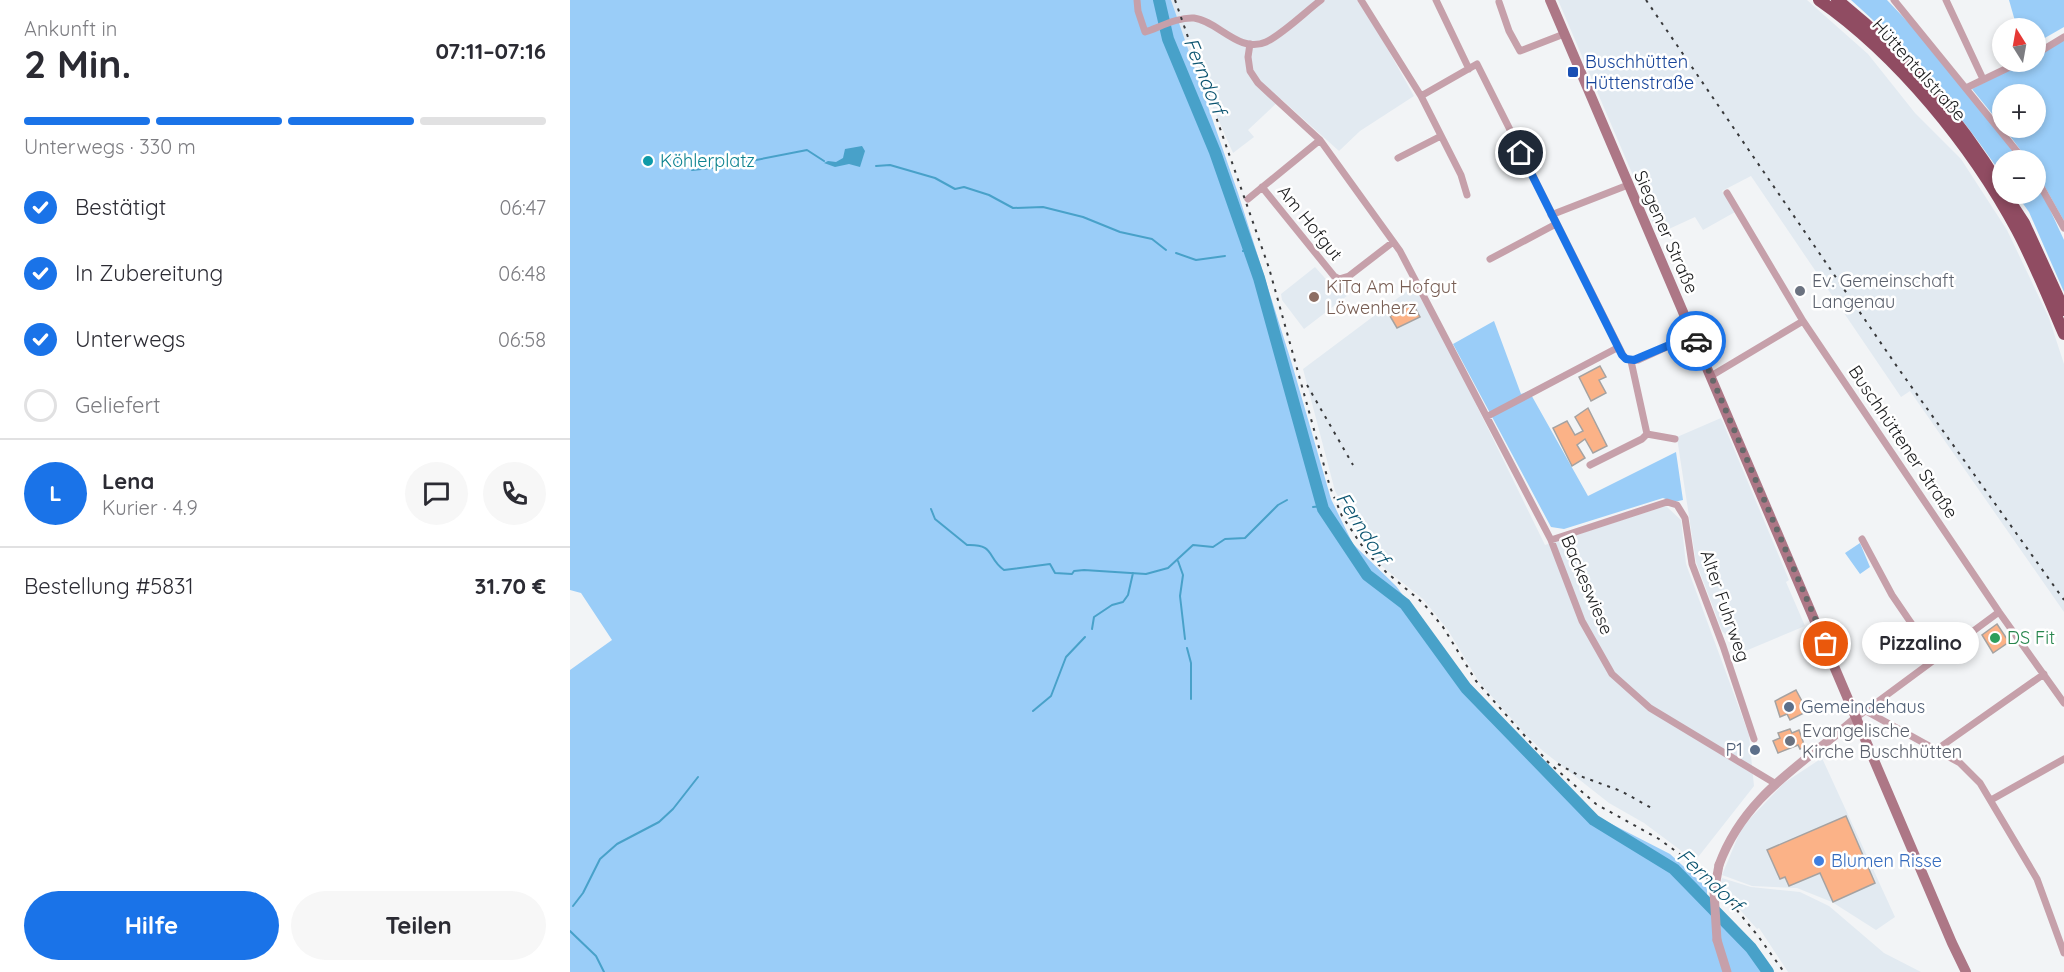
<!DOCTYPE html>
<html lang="de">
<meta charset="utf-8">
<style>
body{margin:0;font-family:Quicksand,sans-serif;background:#f7f7f7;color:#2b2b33;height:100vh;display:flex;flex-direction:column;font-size:22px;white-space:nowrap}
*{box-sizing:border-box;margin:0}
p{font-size:20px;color:#7c7c81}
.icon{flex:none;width:33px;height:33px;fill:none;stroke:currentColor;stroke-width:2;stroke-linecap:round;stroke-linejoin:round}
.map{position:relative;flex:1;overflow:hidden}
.drawer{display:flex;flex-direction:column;background:#fff;width:570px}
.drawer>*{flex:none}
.needle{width:39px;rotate:349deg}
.tools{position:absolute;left:1422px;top:18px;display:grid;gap:12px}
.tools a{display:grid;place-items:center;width:54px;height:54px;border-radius:50%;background:#fff;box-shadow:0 3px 9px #0003;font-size:30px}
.pin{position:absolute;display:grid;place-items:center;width:51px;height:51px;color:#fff;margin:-26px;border:3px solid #fff;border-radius:50%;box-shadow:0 2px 6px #0007}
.courier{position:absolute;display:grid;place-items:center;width:60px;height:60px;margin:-30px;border:4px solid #1a73e8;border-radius:50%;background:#fff;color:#222;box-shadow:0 2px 8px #0007}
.bubble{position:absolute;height:42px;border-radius:21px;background:#fff;box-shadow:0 3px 9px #0003;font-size:20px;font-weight:700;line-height:42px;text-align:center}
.headline em{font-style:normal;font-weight:700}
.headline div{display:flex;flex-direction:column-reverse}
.headline{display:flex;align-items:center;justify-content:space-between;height:102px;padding:0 24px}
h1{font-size:39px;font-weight:700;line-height:45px}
.bar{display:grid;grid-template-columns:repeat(4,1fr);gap:9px 6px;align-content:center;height:72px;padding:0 24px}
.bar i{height:8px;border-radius:4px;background:#e1e1e2}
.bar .selected{background:#1a73e8}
.bar p{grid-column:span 4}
.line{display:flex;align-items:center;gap:15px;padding:0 24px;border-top:2px solid #e1e1e2}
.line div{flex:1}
.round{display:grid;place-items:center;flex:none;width:63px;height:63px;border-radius:32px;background:#f7f7f7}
ol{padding:0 24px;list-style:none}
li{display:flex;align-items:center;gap:18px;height:66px}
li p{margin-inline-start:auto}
li .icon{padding:6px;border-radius:50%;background:#1a73e8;color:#fff;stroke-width:4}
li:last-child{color:#7c7c81}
li i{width:33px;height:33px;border:3px solid #e1e1e2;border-radius:50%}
.primary-button{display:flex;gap:12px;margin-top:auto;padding:12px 24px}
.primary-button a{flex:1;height:69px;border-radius:36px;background:#1a73e8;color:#fff;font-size:24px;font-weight:700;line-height:69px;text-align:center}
.primary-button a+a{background:#f7f7f7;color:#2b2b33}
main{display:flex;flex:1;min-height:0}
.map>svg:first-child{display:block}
.built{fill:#e2eaf1}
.green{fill:#9acdf8}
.water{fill:#48a1c9}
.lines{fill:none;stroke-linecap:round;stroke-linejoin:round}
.stream{stroke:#48a1c9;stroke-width:2}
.river{stroke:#48a1c9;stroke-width:12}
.building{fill:#fbb287;stroke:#a5a2a1;stroke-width:1.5}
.minor{stroke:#c6a0aa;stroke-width:7}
.tertiary{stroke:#c6a0aa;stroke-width:9}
.secondary{stroke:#ad7786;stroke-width:10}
.trunk{stroke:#904c62;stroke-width:12}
.rail{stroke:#38393b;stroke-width:2;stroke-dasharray:3 6;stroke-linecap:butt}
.tertiary-bridge{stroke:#c6a0aa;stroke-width:9}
.done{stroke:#666869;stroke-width:6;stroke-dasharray:0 10.8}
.route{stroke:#1a73e8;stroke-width:8}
.transit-dot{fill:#1a4fb4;stroke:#fff;stroke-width:2}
.culture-dot{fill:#0f9aa8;stroke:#fff;stroke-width:2}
.worship-dot{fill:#6b7280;stroke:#fff;stroke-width:2}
.education-dot{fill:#8d6e63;stroke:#fff;stroke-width:2}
.leisure-dot{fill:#2e9e5b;stroke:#fff;stroke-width:2}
.service-dot{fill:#5c6f8a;stroke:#fff;stroke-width:2}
.shop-dot{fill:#3f7fe0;stroke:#fff;stroke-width:2}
.labels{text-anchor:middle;stroke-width:5;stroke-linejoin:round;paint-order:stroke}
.transit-label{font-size:18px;fill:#164399;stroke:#fff;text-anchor:start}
.street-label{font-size:18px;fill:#1b1c1d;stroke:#fff}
.culture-label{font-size:18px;fill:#0d838f;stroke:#fff;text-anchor:start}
.worship-label{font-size:18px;fill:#5b616d;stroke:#fff;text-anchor:start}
.education-label{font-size:18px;fill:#785e54;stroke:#fff;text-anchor:start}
.leisure-label{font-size:18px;fill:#27864d;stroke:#fff;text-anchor:start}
.service-label{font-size:18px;fill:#4e5e75;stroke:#fff;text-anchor:start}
.shop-label{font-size:18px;fill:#366cbe;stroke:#fff;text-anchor:start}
.water-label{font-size:20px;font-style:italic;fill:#0c5571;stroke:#fff}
</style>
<main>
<section class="drawer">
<div class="headline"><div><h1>2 Min.</h1><p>Ankunft in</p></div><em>07:11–07:16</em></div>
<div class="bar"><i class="selected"></i><i class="selected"></i><i class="selected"></i><i></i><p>Unterwegs · 330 m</p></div>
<ol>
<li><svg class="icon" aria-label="check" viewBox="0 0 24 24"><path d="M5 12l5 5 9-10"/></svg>Bestätigt<p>06:47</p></li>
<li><svg class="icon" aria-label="check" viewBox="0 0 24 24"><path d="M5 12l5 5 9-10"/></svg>In Zubereitung<p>06:48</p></li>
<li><svg class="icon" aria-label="check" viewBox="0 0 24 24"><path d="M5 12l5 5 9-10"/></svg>Unterwegs<p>06:58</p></li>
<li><i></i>Geliefert</li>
</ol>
<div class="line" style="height:108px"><b class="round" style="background:#1a73e8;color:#fff">L</b><div><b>Lena</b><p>Kurier · 4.9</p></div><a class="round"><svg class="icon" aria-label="chat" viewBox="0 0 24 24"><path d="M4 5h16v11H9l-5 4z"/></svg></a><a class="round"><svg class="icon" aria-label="phone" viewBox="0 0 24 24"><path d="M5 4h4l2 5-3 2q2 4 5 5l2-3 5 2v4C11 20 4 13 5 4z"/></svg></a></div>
<div class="line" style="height:78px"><div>Bestellung #5831</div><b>31.70 €</b></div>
<div class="primary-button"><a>Hilfe</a><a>Teilen</a></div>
</section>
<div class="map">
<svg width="1494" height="972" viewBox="0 0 1494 972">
<rect width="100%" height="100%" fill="#f2f4f6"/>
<path class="built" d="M601,0H790L844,96L790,131L769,151L711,99L678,130L684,137L663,153L617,48Z
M988,0H1237L1298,54L1345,113L1391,159L1437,230L1479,318L1494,364V612L1340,391L1331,397L1181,176L1152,191L1165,212L1133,230L1125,217L1088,234Z
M745,267L762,286L766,282L779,281L786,289L734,329L712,300L711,294Z
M844,286L878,347L975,545L1096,506L1111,520L1116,564L1179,735L1184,786L1125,861L1074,823L1039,803L973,751L956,735L909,682L878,630L853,599L808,563L799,552L765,491L733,369Z
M1151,418L1219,580L1216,582L1235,626L1173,652L1152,631L1126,562L1109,451L1107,437Z
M1252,758L1325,917L1306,930L1262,902L1227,888L1182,886L1152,875L1172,827L1214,783Z
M1152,878L1181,887L1230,892L1259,906L1314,953L1351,972H1218L1189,928L1187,929L1150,887Z"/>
<path class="green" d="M0,0H601L668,193L722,364L761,499L783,544L826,586L900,684L1024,815L1100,854L1137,888V906L1179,952L1192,972H0V670L42,640L11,593L0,590Z
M1281,0H1317C1364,49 1411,103 1449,160H1432V175C1389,112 1339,51 1281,0Z
M1439,0H1494V27L1466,43V28H1447Z
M1494,40V221L1466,171V160H1458L1434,128H1466V94H1432V126L1402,89L1454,62H1466V56Z
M1466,185L1476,201L1494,240V292L1459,212L1446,194H1466Z
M924,321L951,394L959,391L1018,496L1106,452L1113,500L1104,502L1093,498L994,529L981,527L883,344Z
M1290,543L1300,567L1290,574L1275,553Z"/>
<path class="water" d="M292,146L295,151L290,167L279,164L265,167L254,163L258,161L266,162L273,158L275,149Z"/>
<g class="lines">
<path class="stream" d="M101,156L110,165L116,168
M306,166L320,165L365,178L385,189L394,187L419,195L443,208L473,207L513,217L550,232L582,239L596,250
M122,170L150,167L237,150L254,161
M673,251L679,250
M606,253L626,260L655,256
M743,507L752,506
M361,509L365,519L397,545C426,544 416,557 434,570L480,564L485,573L502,574L504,571L514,570L576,574L598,568L623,545L643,547L655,539L675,538L708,505L717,500
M608,561L613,575L610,596L615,639
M522,629L524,617L542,605L553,602L558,595L563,573
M617,648L621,663V699
M463,711L481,696L496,657L515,637
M3,906L13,893L30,859L47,844L89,822L103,809L128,777
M0,931L26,956L34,972"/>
<path class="river" d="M589,0L598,39L645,152L689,278L753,509L797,575L835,604L896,688L1024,820L1104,869L1181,948L1198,972"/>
</g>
<path class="building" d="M843,304L850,317L827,328L820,316Z
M1030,366L1036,377L1029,380L1036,393L1021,401L1009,377Z
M1018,408L1037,446L1023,453L1015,439L1007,445L1015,458L1002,466L983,428L997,421L1005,435L1013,431L1005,417Z
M1427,624L1439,642L1423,653L1412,635Z
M1226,690L1233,703L1230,704L1234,713L1220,720L1217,714L1210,717L1205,701Z
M1220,729L1222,733L1229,730L1235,747L1230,749L1228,745L1208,753L1203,741L1210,738L1208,733Z
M1276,816L1305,883L1263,902L1250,873L1219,886L1215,877L1210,879L1197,850Z"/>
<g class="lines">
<path class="minor" d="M567,0L568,11L575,32C590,27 608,17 624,18C648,21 669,54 696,42C713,34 735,12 751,0
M791,0L851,96L891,175L897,195
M866,0L899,69
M1324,0L1454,160
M1376,0L1413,79
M929,2L939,31L950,51L994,34
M680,44L678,57L680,71L688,83L750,140L830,251L981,540L1012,621L1042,674L1080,708L1206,784
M1466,54L1494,37
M1396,88L1450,62
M851,96L907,64L1054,357L1061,361L1068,360L1123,335
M828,158L871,136
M1466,178L1494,228
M692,187L764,276L769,279L779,276L823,242
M1157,193L1233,321L1429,612L1494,703
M678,199L750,140
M981,215L1058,185
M920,259L986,224
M1141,376L1233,321
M918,416L1047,348
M1077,434L1105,439
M1020,465L1072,439L1077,434L1061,361
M1292,539L1322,595L1365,658
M981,540L1097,502L1107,505L1115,518L1122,564L1153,646L1184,739
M1296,711L1390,763L1410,783L1467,879L1494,953
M1287,717L1429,612
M1366,750L1474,674
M1421,800L1494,759"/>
<path class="tertiary" d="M1149,865C1175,794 1234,764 1287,717
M1147,940L1157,972"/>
<path class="secondary" d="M980,0L1382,943L1396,972"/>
<path class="trunk" d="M1249,0C1328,55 1402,146 1447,230C1465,264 1479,299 1494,334
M1267,0C1333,52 1388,118 1432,189
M1435,194L1454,223L1494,310"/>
<path class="rail" d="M605,0L699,268L760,487L772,516L797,553L816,572L853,603L873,627L906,681L978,762L1026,804L1089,839L1118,860L1157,898L1188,936L1214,972
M1076,0L1328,368L1494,600
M737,385L783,465
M988,764L1010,776L1051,791L1085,810"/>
<path class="tertiary-bridge" d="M1147,940L1144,892L1149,865"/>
</g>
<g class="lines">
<path class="done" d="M1126,341L1256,644"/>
<path class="route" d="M951,153L1052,355L1056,359L1064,360L1123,335L1126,341"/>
</g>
<rect class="transit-dot" x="997" y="66" width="12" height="12" rx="3"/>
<circle class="culture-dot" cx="78" cy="161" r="6"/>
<g class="worship-dot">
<circle cx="1230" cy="291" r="6"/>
<circle cx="1220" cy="741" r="6"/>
</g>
<circle class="education-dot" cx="744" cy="297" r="6"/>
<circle class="leisure-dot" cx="1425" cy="638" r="6"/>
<g class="service-dot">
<circle cx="1219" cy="707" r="6"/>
<circle cx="1185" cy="750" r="6"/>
</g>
<circle class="shop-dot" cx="1249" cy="861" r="6"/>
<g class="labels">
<g class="transit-label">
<text x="1015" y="68">Buschhütten<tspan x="1015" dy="21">Hüttenstraße</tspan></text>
</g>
<g class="street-label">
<text transform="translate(1349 70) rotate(48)" y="6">Hüttentalstraße</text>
<text transform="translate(740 223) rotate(51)" y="6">Am Hofgut</text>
<text transform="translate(1096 232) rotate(66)" y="6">Siegener Straße</text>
<text transform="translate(1333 442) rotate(56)" y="6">Buschhüttener Straße</text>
<text transform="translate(1017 585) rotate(67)" y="6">Backeswiese</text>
<text transform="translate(1155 606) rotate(71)" y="6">Alter Fuhrweg</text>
</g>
<g class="culture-label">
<text x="90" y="167">Köhlerplatz</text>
</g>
<g class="worship-label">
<text x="1242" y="287">Ev. Gemeinschaft<tspan x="1242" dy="21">Langenau</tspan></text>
<text x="1232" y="737">Evangelische<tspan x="1232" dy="21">Kirche Buschhütten</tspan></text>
</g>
<g class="education-label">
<text x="756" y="293">KiTa Am Hofgut<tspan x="756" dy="21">Löwenherz</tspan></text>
</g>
<g class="leisure-label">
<text x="1437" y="644">DS Fit</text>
</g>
<g class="service-label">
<text x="1231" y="713">Gemeindehaus</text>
<text x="1173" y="756" text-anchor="end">P1</text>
</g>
<g class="shop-label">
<text x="1261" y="867">Blumen Risse</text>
</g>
<g class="water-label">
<text transform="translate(635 76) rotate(68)" y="7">Ferndorf</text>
<text transform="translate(793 528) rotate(57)" y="7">Ferndorf</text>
<text transform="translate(1140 880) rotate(43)" y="7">Ferndorf</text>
</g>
</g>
</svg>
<div class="tools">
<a><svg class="needle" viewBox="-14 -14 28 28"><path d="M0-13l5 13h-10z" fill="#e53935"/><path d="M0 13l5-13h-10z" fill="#7c7c81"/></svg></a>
<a>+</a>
<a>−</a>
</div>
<div class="pin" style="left:1256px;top:644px;background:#ea580c"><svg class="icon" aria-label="bag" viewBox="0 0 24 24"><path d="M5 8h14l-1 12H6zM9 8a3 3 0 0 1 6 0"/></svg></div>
<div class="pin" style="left:951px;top:153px;background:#1f2937"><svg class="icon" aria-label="home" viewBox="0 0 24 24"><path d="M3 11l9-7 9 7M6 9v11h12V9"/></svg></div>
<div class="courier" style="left:1126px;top:341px"><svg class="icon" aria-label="car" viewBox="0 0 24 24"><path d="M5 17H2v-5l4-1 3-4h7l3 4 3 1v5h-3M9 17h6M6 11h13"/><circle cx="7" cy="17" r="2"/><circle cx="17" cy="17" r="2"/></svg></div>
<div class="bubble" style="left:1292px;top:622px;width:117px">Pizzalino</div>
</div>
</main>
